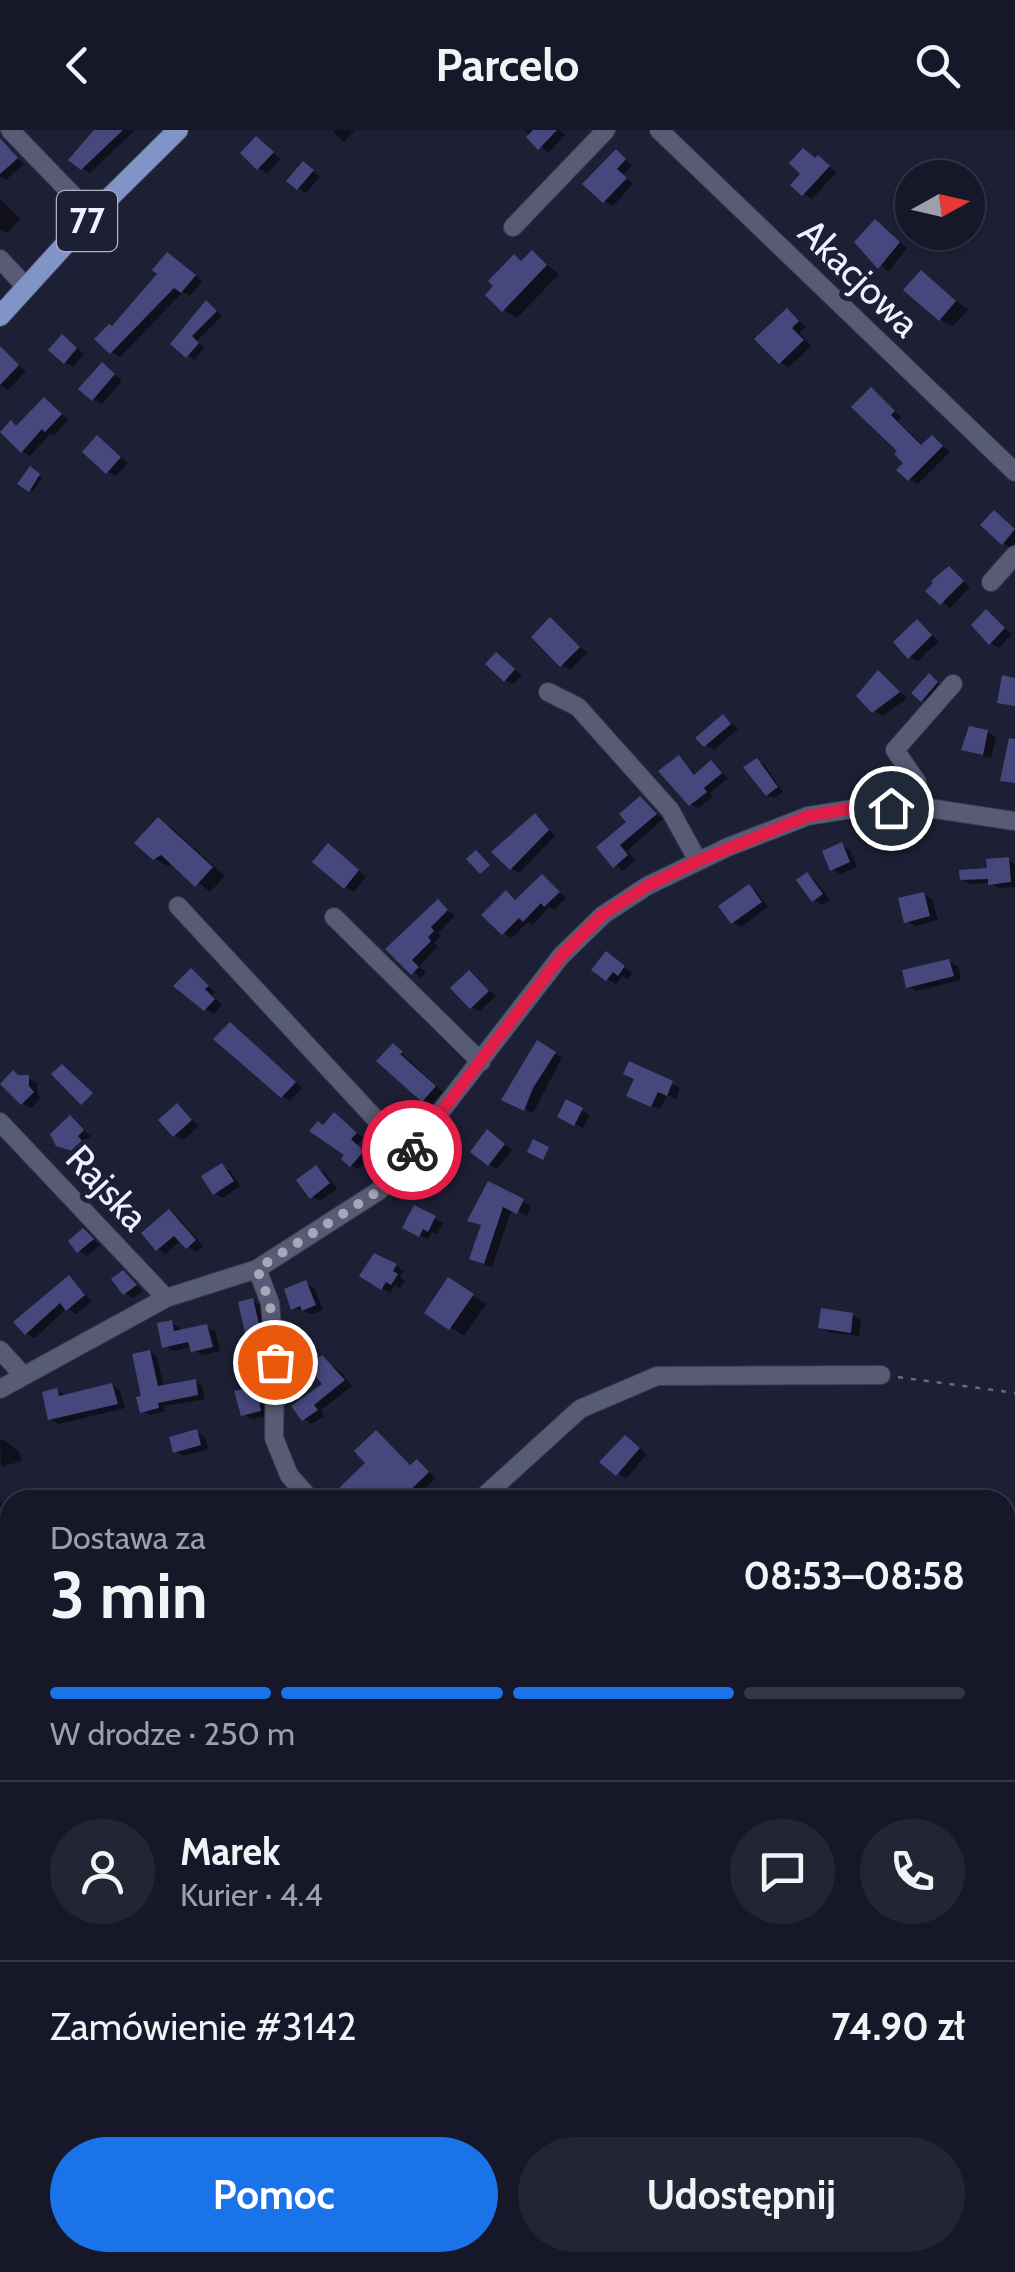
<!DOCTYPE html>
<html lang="pl">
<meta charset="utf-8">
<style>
body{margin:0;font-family:Cabin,sans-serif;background:#232434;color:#f1f3f6;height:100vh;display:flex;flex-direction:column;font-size:38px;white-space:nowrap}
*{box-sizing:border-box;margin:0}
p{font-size:32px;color:#9e9fa8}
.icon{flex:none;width:55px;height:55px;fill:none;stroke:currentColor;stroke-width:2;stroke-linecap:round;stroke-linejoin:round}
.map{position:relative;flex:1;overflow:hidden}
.drawer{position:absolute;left:0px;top:1360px;width:1015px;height:782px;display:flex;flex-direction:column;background:#161728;border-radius:30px 30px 0 0;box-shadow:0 2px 8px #0004,0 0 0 2px #353645}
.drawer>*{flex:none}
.needle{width:65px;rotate:82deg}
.fabs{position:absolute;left:895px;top:30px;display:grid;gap:20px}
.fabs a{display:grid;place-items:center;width:90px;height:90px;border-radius:50%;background:#161728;box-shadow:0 2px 8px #0004,0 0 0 2px #353645;font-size:50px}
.pin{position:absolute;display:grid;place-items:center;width:85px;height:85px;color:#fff;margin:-42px;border:5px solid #fff;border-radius:50%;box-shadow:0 2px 10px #0007}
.courier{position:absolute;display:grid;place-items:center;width:100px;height:100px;margin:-50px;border:8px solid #e11d48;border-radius:50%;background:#fff;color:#222;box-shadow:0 2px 12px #0007}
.head em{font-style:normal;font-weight:700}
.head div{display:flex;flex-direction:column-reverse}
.head{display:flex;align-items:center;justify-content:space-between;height:170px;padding:0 50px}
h1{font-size:65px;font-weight:700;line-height:75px}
.bar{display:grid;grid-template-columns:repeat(4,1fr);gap:15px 10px;align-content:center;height:120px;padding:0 50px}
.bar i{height:12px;border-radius:8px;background:#353645}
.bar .active{background:#1a73e8}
.bar p{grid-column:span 4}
.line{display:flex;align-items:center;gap:25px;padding:0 50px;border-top:2px solid #353645}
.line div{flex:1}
.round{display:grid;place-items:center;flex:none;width:105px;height:105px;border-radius:52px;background:#232434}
.action{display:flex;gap:20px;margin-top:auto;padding:20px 50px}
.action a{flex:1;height:115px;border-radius:60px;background:#1a73e8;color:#fff;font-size:40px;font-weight:700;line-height:115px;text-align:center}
.action a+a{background:#232434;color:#f1f3f6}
header{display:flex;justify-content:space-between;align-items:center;height:130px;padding:0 50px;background:#161728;font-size:45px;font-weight:700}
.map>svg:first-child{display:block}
.shadow{fill:#0007}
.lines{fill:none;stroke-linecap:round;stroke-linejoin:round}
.stream{stroke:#065a5a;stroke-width:5}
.building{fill:#46487d}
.minor-casing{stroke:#3b3b4e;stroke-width:20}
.major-casing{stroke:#3b3b4e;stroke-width:22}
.path{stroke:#67697c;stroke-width:2.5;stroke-dasharray:5 8;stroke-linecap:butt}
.minor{stroke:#575b75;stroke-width:18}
.major{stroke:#8194c7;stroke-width:20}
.done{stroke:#a6a8b8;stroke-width:10;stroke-dasharray:0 18}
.route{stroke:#e11d48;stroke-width:12}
.labels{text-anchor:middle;stroke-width:10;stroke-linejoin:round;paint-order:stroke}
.shield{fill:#1d1f35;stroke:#b0b2c2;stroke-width:2.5}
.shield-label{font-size:35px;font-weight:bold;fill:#eff1fe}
.street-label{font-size:38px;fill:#eff1fe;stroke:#1d1f35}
</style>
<header><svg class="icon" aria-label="back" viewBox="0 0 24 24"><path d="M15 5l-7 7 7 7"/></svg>Parcelo<svg class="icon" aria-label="search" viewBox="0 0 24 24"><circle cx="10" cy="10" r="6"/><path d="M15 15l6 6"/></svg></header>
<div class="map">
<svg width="1015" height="2142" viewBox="0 0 1015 2142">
<rect width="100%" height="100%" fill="#1d1f35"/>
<path class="shadow" d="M97,0H135L90,43L82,38Z
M335,0H355L344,12L333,2Z
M525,0H560L565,5L548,23Z
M257,9L281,29L267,43L259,38Z
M5,17L24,34L6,50L0,47V21Z
M616,22L632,35L623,45L633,54L613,76L604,71Z
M818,28L837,42L812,69L804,64Z
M311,39L320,47L306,63L298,58Z
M0,69L21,89L7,103L0,99Z
M876,92L907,118L888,142L858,112Z
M532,123L559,144L517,188L504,180L514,127L523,132Z
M176,130L202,151L190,166L183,162L120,227L112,222L98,209L113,198Z
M921,143L968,180L953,196L940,189Z
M213,177L222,186L197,211L204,218L194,230L174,214Z
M787,181L806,197L799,203L811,216L789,237L780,232Z
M70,212L84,224L73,237L65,232Z
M4,223L26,241L8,260L0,255V228Z
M110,240L122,251L102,274L93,269Z
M871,260L901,287L898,291L924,316L932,308L950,322L918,354L909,349L907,333Z
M53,275L68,290L54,305L51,303L30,326L22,321L18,298Z
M106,313L128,333L116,346L108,342Z
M30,340L42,348L33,361L21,353Z
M994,383L1015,399V414L1011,418L1003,413Z
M949,439L970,457L950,478L929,461Z
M986,482L1012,504L999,518L990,513Z
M551,490L587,523L570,540L562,535Z
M917,492L939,511L918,531L910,527Z
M497,525L522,545L514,554L505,550Z
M878,543L907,568L883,586L874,581Z
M929,546L945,558L930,574L922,570Z
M723,587L738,599L714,620L705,615Z
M988,602L996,607L991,628L964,619Z
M679,628L696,645L712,633L728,648L710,663L713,667L698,678L690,674Z
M757,631L764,634L783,662L774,668L767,665Z
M641,669L663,689L627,721L635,730L623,741L599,718L630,692Z
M535,686L555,706L519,743L511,738Z
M159,690L172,698L225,746L210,762L173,733L168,736L154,728Z
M842,715L850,720L857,737L840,744L832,739Z
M336,721L366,747L354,762L345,757Z
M1008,730L1015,734V757L999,758L990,753L970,754L962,749Z
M807,745L815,750L830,770L822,775L814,770Z
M542,747L566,768L554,780L549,777L533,795L528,792L512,808L503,803L506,764L518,771Z
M749,757L757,762L768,777L741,797L733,792Z
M924,764L932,769L938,790L915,796L907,791Z
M438,772L455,786L438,803L441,806L434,813L438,816L419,836L426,843L421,848L388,819Z
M614,829L632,843L628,849L622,846L616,854L607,849Z
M949,832L958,836L961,850L916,861L908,856Z
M191,841L215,862L212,865L222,875L214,884L193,872L177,856Z
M469,843L496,866L480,881L472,877Z
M230,895L302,958L290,971L282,966Z
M538,913L562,928L533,983L505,969Z
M394,916L443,962L431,975L423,970Z
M630,934L680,958L676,969L667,965L660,979L637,970L636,949Z
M28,948L37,953V963L41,968L31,978L22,973Z
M567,973L590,985L583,998L560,986Z
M177,976L199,996L183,1010L175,1005Z
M335,985L363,1008L357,1015L370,1027L358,1039L351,1035L347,1025L324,998Z
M70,988L91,1006L84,1012L89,1017L81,1024L58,1014Z
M496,1007L512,1020L497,1039L489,1034Z
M222,1036L230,1041L240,1056L223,1068L214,1063Z
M316,1038L325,1043L337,1059L320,1071L312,1067Z
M489,1055L531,1076L527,1086L512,1079L492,1137L480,1133L483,1096L479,1094Z
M415,1078L443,1093L437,1104L432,1102L428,1109L405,1097Z
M170,1082L178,1087L203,1116L196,1122L181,1110L166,1124L158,1119Z
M83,1101L100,1115L87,1126L79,1121Z
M385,1129L404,1141L400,1147L405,1151L400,1158L395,1155L390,1163L362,1145Z
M123,1143L143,1161L133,1168L125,1163Z
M69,1148L92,1171L76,1184L67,1178L35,1208L26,1203Z
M306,1153L314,1158L323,1180L312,1184L293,1178Z
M462,1158L486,1174L464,1206L428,1182Z
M253,1171L261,1176L267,1203L256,1206L248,1201Z
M852,1185L861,1190L859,1206L829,1202L821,1197Z
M171,1193L180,1198L181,1202L207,1197L216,1202L220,1221L201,1225L192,1217L173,1221L164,1216Z
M150,1222L157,1227L164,1257L195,1251L202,1256L205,1269L164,1276L165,1281L150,1285L142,1281Z
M322,1228L341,1242L352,1256L321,1280L324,1286L312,1294L304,1289L325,1254Z
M112,1255L120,1260L125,1278L59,1294L50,1289L57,1261L67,1266Z
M256,1259L264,1264L269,1286L252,1289L243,1284Z
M196,1302L205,1307L208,1319L184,1326L175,1321Z
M376,1303L413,1337L417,1332L436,1348L413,1370H348L369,1333Z
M3,1309L19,1322L22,1331L1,1337L0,1310Z
M634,1313L647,1324L626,1349L603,1332Z
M14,1368L17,1370H10V1399L0,1403V1373Z
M0,1623L5,1626L3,1648H0Z
M7,1706L10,1707V1743L0,1739V1724L5,1725Z
M1005,1968L1011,1972L1012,1985H1005Z"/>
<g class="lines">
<path class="stream" d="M0,2073L10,2080
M91,2132L106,2142"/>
</g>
<path class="building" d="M94,0H123L81,40L68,30Z
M533,0H557L538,20L526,7Z
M256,6L274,22L257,40L240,23Z
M0,8L18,28L0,44Z
M803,18L815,28L818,25L830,36L802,66L790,55L800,44L789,33Z
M616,19L626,29L617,39L627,48L603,73L582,54Z
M303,31L314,40L297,60L286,51Z
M875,89L900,112L878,139L854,112Z
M532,120L547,135L502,182L485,165L493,156L488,151L514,124L521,131Z
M167,122L196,145L181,163L174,158L110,224L94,209L109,194L112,196L157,144L152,140Z
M921,140L956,171L939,191L903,160Z
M206,170L217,181L192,206L199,213L186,228L170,214Z
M787,178L799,191L792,198L804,210L779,234L754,209Z
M62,204L77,218L64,234L48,220Z
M0,216L19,235L0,255Z
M102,232L115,244L92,271L78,259Z
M871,257L895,281L891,285L921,315L932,305L943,316L908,351L896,340L903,333L894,324L897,321L851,277Z
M44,267L62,284L45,302L42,299L21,323L0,302L11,290L16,296Z
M97,305L121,327L106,344L82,322Z
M30,336L40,344L29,362L17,354Z
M994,380L1015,399L1002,415L980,395Z
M949,436L964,451L940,475L925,461L933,453L931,451Z
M986,479L1005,498L989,515L971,495Z
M550,487L580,517L560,537L531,507Z
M917,489L932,505L908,529L893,512Z
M496,522L515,539L504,552L485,534Z
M878,540L900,562L872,583L856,566Z
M929,543L938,552L921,572L911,563Z
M1002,545L1015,548V576L997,573Z
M723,584L731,594L704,617L695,608Z
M969,596L988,600L983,625L961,620Z
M1009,608L1015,609V653L1000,651Z
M679,625L694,645L711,630L722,643L704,658L707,662L689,676L658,641Z
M757,628L778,657L766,666L743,637Z
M640,666L657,684L620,715L628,725L613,738L596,717L626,692L619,684Z
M535,683L549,700L510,740L491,722Z
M158,687L213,737L195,757L161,725L153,730L134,713Z
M842,712L850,732L830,741L822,721Z
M328,713L359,740L344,759L312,732Z
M476,720L490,735L480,744L466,729Z
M1009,727L1011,752L988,755V749L960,750L959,740L987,738L986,729Z
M807,742L823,764L812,772L796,750Z
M542,744L560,762L544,777L541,773L523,792L519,788L502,805L481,785L506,760L515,770Z
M749,754L762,772L731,794L718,776Z
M924,762L930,786L904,793L898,768Z
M438,769L448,780L431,797L434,801L428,807L431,811L412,830L419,837L411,845L385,819Z
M606,821L625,836L618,846L613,842L606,851L591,840Z
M949,829L954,846L906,858L902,840Z
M191,838L209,856L205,859L215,869L204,881L173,856Z
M469,840L489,861L470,879L450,858Z
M230,892L296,952L281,968L213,909Z
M537,910L556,922L533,958L524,981L501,970Z
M393,913L403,922L400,924L436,956L422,972L376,931Z
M629,931L673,951L667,966L658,962L651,977L626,966L634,949L623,944Z
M62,934L93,963L81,975L51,944Z
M13,940L18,945H29V956L34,962L21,975L0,954Z
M566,969L583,978L574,996L557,987Z
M177,973L192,990L173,1007L158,990Z
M334,982L357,1003L351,1009L364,1021L350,1037L341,1029L344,1025L309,1001L318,991L323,995Z
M70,985L84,1000L78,1006L82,1011L72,1021L56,1016L50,1004Z
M487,999L505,1014L488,1036L470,1022Z
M533,1009L549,1017L543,1030L527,1022Z
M222,1033L234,1051L213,1065L201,1046Z
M316,1035L330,1053L310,1069L296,1050Z
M488,1051L524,1069L517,1084L503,1077L484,1134L469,1129L481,1095L467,1091Z
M414,1075L436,1086L428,1102L423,1099L419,1107L402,1098Z
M169,1079L196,1110L186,1119L174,1106L156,1121L141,1103Z
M83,1098L94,1109L77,1123L68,1111Z
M374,1123L397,1134L393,1141L398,1144L391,1155L386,1152L381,1160L359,1146Z
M123,1140L137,1155L123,1165L111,1149Z
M69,1145L85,1165L66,1181L60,1173L25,1205L13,1192Z
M448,1147L474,1164L449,1200L424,1183Z
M306,1150L316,1175L302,1181L300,1176L291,1180L284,1159Z
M253,1168L260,1199L245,1203L238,1172Z
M821,1178L853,1183L851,1203L818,1198Z
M172,1190L174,1201L207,1194L213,1217L191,1222L188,1212L162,1218L157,1193Z
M150,1220L158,1256L196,1249L198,1265L158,1273L159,1278L140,1283L136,1267L141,1266L132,1224Z
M322,1225L345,1250L314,1275L318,1280L302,1291L291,1276L322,1254L308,1236Z
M112,1253L118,1274L48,1290L42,1262L57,1258L59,1266Z
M256,1256L261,1281L241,1286L234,1261Z
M197,1299L201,1315L173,1323L169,1307Z
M376,1300L410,1335L417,1329L429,1342L400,1370H345L336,1361L365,1333L354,1321Z
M625,1305L640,1318L616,1346L599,1332Z"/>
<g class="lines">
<g class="minor-casing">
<path id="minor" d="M10,0L92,85
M659,0L1015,342
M513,97L606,0
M0,129L27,158
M991,452L1015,425
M548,562L578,577L670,680L698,731
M919,678L917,652L895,620L953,554
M178,776L408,1024
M334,787L481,932
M0,992L166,1168
M257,1139L270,1173L275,1232L274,1308L289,1345L311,1370
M0,1220L24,1246
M0,1259L166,1168L257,1139L380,1060L561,826L603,785L647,756L728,717L808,686L864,677L935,679L1015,691
M480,1370L580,1279L657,1246L881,1245
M0,1683L10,1685
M1005,1826L1010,1830L1013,1844
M923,2132L925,2142"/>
</g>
<g class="major-casing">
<path id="major" d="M0,186L92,85L178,0"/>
</g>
<path class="path" d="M898,1247L1015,1263"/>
<use href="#minor" class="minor"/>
<use href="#major" class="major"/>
</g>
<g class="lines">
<path class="done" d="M275,1232L270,1173L257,1139L380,1060L412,1020"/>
<path class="route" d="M412,1020L561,826L602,785L647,756L698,731L808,686L864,676L891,678"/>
</g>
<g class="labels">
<rect class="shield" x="57" y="61" width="60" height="60" rx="8"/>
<g class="shield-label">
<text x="87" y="103">77</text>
</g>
<g class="street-label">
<text transform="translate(859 148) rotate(44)" y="13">Akacjowa</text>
<text transform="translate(107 1058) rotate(47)" y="13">Rajska</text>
</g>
</g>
</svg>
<div class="fabs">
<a><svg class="needle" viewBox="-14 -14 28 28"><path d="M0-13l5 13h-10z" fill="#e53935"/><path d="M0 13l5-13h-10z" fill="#9e9fa8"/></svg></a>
</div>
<div class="pin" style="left:275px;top:1232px;background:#ea580c"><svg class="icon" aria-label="bag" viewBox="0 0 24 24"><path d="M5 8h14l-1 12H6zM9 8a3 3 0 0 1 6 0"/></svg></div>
<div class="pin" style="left:891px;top:678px;background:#1f2937"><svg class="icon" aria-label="home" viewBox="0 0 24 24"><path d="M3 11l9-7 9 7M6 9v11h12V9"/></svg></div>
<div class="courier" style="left:412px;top:1020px"><svg class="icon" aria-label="bike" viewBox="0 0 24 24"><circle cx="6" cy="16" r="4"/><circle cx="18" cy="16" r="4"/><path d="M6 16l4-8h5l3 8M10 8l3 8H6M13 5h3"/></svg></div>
<section class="drawer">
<div class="head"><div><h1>3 min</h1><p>Dostawa za</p></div><em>08:53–08:58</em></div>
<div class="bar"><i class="active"></i><i class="active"></i><i class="active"></i><i></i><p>W drodze · 250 m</p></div>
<div class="line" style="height:180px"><a class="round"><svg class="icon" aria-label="person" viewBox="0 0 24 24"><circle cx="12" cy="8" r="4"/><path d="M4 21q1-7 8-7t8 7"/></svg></a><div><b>Marek</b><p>Kurier · 4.4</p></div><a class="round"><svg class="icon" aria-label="chat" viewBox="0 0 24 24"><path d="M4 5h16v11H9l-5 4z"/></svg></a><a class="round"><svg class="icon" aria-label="phone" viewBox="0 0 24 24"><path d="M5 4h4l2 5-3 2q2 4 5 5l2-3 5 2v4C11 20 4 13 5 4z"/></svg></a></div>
<div class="line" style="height:130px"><div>Zamówienie #3142</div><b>74.90 zł</b></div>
<div class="action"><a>Pomoc</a><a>Udostępnij</a></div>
</section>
</div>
